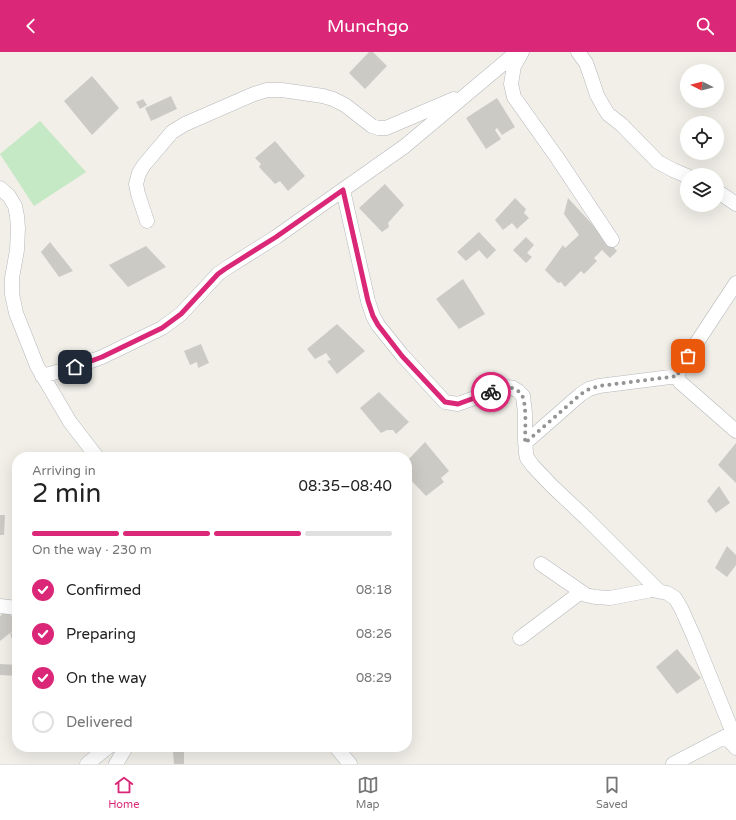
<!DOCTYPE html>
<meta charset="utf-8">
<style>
body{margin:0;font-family:"Varela Round",sans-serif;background:#f2f2f2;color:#222;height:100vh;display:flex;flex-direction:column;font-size:15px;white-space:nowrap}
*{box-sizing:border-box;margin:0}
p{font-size:13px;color:#767676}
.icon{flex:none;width:22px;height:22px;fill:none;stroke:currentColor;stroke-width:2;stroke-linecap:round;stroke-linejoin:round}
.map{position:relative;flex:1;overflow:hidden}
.sheet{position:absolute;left:12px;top:400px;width:400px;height:300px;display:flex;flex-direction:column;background:#fff;border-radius:16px;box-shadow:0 4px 16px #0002}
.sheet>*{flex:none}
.needle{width:26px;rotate:276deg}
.buttons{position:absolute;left:680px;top:12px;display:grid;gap:8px}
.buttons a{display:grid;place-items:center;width:44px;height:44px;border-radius:50%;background:#fff;box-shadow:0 4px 16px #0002;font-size:20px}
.pin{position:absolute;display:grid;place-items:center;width:34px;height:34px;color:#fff;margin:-17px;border-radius:8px;box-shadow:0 2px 6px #0006}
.courier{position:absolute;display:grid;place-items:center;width:40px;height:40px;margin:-20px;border:3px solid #db2777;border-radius:50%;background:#fff;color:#222;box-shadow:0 1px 5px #0007}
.overview em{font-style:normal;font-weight:600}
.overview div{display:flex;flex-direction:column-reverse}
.overview{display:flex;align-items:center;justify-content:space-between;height:68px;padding:0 20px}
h1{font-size:26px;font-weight:600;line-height:30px}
.bar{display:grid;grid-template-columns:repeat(4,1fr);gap:6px 4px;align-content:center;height:48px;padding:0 20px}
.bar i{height:5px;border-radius:3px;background:#e0e0e0}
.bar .selected{background:#db2777}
.bar p{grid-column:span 4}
ol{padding:0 20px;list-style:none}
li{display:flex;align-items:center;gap:12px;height:44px}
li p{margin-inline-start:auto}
li .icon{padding:4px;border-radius:50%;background:#db2777;color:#fff;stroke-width:4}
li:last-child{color:#767676}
li i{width:22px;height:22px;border:2px solid #e0e0e0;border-radius:50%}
header{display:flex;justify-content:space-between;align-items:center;height:52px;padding:0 20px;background:#db2777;color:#fff;font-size:18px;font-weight:600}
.dock{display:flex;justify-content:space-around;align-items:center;height:56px;border-top:1px solid #e0e0e0;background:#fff;font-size:11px;color:#767676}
.dock a{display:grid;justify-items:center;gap:2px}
.dock .selected{color:#db2777}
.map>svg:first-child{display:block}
.green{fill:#c5e8c5}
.building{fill:#cccac5}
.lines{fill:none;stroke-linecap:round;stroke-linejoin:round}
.minor-casing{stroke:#b5b8bc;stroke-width:15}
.minor{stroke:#fff;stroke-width:14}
.done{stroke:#929495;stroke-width:4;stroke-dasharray:0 7.2}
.route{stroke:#db2777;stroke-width:5}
</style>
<header><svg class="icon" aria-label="back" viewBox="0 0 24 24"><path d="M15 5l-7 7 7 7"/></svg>Munchgo<svg class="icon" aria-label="search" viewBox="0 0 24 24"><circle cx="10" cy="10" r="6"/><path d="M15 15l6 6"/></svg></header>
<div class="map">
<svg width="736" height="712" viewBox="0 0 736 712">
<rect width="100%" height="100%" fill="#f1efe8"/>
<path class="green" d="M40,69L86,120L34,154L0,102Z"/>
<path class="building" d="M369,0H373L387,14L365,37L349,21Z
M92,24L119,56L92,83L64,49Z
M171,44L177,57L151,69L145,56Z
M497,46L515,75L502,83L497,76L495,78L501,87L486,97L466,66Z
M143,47L147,53L140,57L136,50Z
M275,89L305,124L288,139L280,129L275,132L259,115L261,112L255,106Z
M385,132L404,153L388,171L389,175L382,180L359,156Z
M515,146L526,157L524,161L529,166L517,177L512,171L503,178L495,168Z
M568,146L617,199L610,206L602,198L594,206L597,209L584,222L581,219L565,235L561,230L558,231L545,218L563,193L565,196L579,183L564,162Z
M479,180L496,198L487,207L479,198L466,209L457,200Z
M526,185L534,193L527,201L532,205L526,211L513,198Z
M50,190L73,219L59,225L41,200Z
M146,194L166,215L128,235L109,213Z
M463,227L485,262L459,277L436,247Z
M337,272L365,299L337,322L327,309L331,308L326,301L315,307L307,297Z
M201,292L209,311L198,316L197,310L190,313L184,299Z
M379,340L409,370L396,382L393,378H387L381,381L360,356Z
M425,390L449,419L441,426L444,430L426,444L407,424V409Z
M736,391V431L718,413Z
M719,434L730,451L716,461L707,449Z
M0,463H5L4,483H0Z
M727,494L736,503V513L727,525L715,516Z
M7,558L17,571V575L10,581L17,579V599L16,600L10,581L0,589V564Z
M677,597L701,626L677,642L656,615Z
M0,612L17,613V624L0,623Z
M173,700H184V712H174Z"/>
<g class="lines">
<g class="minor-casing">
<path id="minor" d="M522,0L514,14L511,32L514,45L558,107L612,188
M578,0L586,11L591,25L597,43L603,54L608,62L622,73L658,110L673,118L687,124
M0,136L9,144L15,154L17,164L18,176L17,198L12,226V242L16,261L37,314L70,370L97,405
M343,138L368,249L373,264L378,273L402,303L445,350L458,352L499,337L507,335L513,336L518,339L523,344L525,361V386L526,401L527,406L533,414L552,434L586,466L659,539
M717,139L736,152
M147,169L138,142L136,132L139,121L144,113L172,80L185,72L254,42L267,38H282L323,44L333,47L345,53L372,74L378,76H386L454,47
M736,231L680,316C678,321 677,325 680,330L736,379
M42,324L75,315L102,305L162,276L181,262L218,222L225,217L276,185L405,94L517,0
M525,391L581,342L589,337L599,334L678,324
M541,512L586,543L595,545L610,546L652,538L667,541L675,546L681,556L694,585L733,681
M0,554L17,556
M520,586L581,540
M726,685L736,696
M336,695L350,712
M87,712L108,695
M116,712L126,695
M673,712L736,679"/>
</g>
<use href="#minor" class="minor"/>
</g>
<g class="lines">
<path class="done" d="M491,340C497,338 505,334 512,336C516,337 520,340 522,343C527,353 525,380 525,391L581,342L589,337L599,334L678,324C678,317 684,310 688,304"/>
<path class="route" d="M75,315L102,305L162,276L181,262L218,222L225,217L276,185L343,138L368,249L373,264L378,273L402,304L445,350L458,352L491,340"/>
</g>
</svg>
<div class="buttons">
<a><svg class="needle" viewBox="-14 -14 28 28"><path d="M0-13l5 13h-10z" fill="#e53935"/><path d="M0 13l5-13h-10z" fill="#767676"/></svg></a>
<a><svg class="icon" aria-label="locate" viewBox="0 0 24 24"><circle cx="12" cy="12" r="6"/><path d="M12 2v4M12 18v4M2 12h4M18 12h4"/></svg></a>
<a><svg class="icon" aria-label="layers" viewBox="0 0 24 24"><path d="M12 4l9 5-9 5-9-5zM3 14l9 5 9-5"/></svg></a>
</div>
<div class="pin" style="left:688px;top:304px;background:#ea580c"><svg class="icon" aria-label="bag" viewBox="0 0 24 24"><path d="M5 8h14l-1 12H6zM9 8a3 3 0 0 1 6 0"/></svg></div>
<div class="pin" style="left:75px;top:315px;background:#1f2937"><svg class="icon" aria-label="home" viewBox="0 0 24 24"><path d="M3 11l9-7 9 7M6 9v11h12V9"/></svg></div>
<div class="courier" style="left:491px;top:340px"><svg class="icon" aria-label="bike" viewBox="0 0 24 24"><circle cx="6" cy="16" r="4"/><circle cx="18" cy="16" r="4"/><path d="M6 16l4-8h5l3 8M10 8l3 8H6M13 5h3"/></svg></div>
<section class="sheet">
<div class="overview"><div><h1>2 min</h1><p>Arriving in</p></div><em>08:35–08:40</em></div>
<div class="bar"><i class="selected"></i><i class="selected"></i><i class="selected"></i><i></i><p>On the way · 230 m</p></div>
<ol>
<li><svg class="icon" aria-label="check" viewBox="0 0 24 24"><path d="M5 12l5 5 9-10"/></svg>Confirmed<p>08:18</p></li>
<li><svg class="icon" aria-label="check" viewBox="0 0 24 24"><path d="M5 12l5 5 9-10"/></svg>Preparing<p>08:26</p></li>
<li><svg class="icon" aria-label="check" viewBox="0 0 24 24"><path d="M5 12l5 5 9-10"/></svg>On the way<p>08:29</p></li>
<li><i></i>Delivered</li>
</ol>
</section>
</div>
<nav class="dock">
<a class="selected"><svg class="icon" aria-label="home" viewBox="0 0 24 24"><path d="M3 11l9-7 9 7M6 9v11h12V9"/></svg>Home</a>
<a><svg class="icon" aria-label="map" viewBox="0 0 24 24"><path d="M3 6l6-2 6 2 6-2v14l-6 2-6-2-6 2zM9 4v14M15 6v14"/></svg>Map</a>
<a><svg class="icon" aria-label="saved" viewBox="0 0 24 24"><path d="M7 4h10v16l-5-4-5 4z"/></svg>Saved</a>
</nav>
